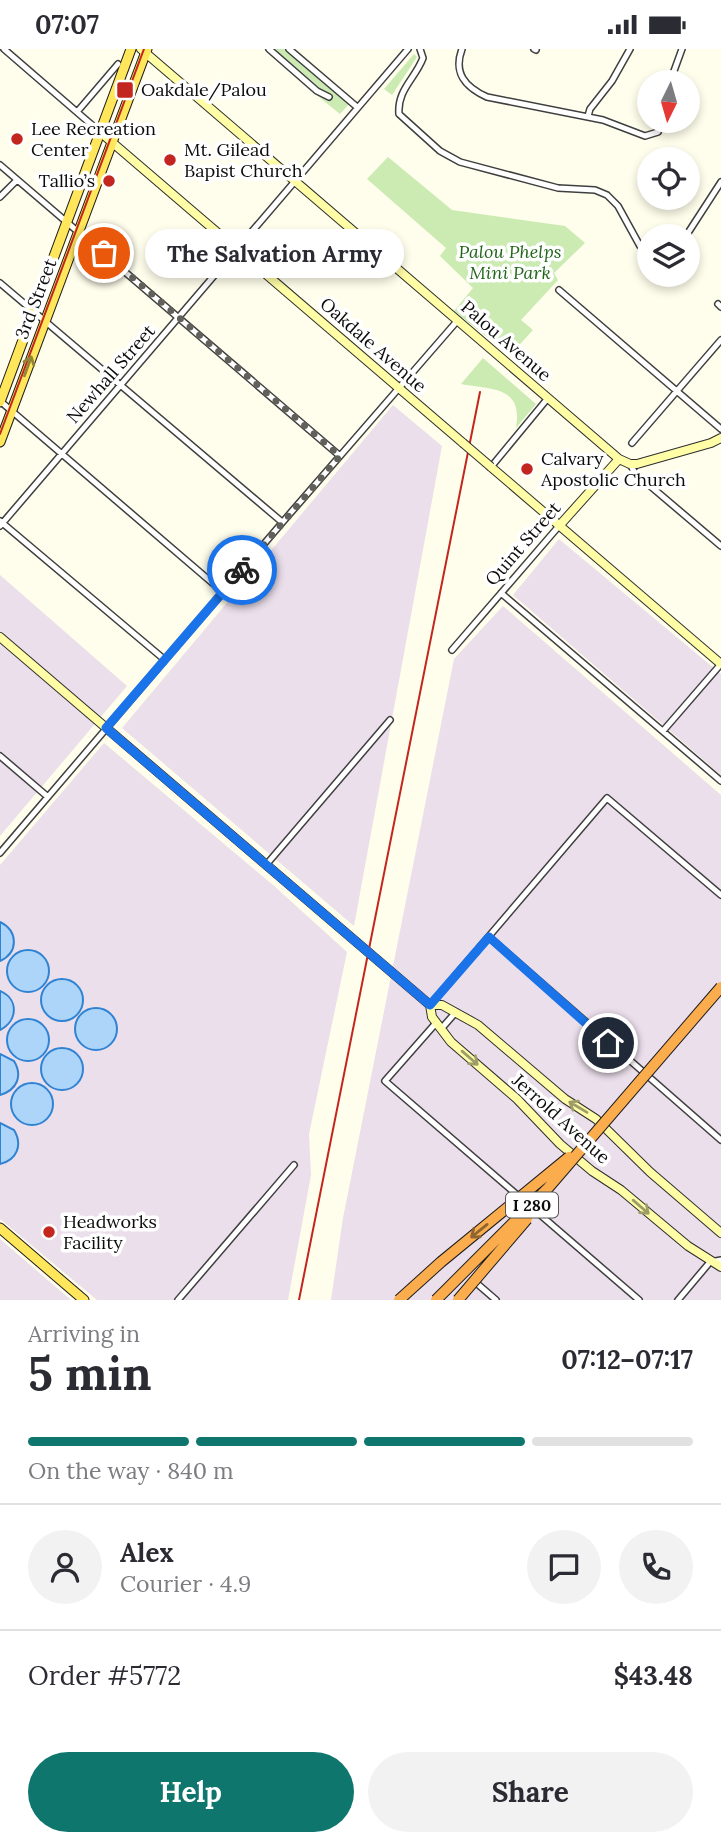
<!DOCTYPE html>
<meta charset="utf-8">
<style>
body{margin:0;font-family:Lora,serif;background:#f2f2f3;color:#2b2b33;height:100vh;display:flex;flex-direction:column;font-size:26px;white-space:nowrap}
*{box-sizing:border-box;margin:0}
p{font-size:23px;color:#7c7c81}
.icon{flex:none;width:38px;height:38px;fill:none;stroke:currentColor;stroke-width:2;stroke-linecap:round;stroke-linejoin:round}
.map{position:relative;height:1251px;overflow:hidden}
.side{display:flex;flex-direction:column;background:#fff;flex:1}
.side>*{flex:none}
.needle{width:46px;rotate:185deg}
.tools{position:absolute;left:637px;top:21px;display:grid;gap:14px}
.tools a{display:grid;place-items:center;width:63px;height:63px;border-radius:50%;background:#fff;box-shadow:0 4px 10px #0003;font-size:35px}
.pin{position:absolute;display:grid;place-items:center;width:60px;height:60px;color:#fff;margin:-30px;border:4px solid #fff;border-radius:50%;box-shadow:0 2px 7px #0007}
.courier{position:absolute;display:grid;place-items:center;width:70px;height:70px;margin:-35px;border:5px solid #1a73e8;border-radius:50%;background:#fff;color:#222;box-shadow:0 2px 9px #0007}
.bubble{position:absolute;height:49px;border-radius:24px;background:#fff;box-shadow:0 4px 10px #0003;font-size:23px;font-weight:800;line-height:49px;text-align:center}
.summary em{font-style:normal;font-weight:800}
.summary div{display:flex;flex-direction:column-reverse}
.summary{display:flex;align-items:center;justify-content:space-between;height:119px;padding:0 28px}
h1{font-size:46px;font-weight:800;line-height:52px}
.bar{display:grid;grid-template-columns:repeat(4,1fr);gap:10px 7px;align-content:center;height:84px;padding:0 28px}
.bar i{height:9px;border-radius:5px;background:#e1e1e2}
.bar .current{background:#0f766e}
.bar p{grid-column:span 4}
.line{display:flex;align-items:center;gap:18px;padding:0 28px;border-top:2px solid #e1e1e2}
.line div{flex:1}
.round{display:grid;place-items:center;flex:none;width:74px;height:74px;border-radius:37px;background:#f2f2f3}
.button{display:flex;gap:14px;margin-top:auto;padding:14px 28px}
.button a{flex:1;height:80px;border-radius:42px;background:#0f766e;color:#fff;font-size:28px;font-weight:800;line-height:80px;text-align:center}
.button a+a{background:#f2f2f3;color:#2b2b33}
.status{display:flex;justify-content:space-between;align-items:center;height:49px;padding:0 35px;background:#fff;direction:ltr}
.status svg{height:19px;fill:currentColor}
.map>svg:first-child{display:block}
.industrial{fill:#ebdfeb}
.green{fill:#cbebb3}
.water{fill:#add5f9;stroke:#3083d3;stroke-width:2}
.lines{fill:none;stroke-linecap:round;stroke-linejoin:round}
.street-casing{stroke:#3f3f3f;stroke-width:8}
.secondary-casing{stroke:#2e2e2e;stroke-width:10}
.primary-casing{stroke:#1d1d1d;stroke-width:11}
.street{stroke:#fff;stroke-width:5}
.secondary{stroke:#fffda6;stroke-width:8}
.primary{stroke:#ffe65b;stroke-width:9}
.tram{stroke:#c2261e;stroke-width:2}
.rail{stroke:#c2261e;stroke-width:2}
.secondary-bridge-casing{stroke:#2e2e2e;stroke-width:10;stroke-linecap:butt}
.highway-bridge-casing{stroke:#1d1d1d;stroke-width:12;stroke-linecap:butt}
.secondary-bridge{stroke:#fffda6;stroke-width:8}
.highway-bridge{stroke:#fbad4d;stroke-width:10}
.oneway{stroke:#928437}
.oneway2{stroke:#9e9d68}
.oneway3{stroke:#8f6530}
.done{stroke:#61605a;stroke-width:7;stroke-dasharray:0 12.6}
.route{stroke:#1a73e8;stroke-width:9}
.poi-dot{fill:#c2261e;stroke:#fff;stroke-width:2.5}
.labels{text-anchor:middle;stroke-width:7;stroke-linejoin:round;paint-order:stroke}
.shield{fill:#fff;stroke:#555;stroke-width:2}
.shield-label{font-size:16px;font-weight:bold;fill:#0c0c0c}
.poi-label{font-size:18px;fill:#0c0c0c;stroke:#fff;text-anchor:start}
.park-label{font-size:18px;font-style:italic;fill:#22661a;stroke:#fff}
.street-label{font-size:18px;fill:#0c0c0c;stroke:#fff}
</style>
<div class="status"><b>07:07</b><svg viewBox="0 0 49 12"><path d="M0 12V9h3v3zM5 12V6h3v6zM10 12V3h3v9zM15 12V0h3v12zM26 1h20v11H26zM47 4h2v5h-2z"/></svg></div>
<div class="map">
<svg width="721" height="1251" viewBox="0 0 721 1251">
<rect width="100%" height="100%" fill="#fffdeb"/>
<path class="industrial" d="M393,356L442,397L354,877L122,679Z
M559,490L721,625V726L513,546Z
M0,526L127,637L0,787Z
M503,557L721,746V1251H331L343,1169L454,610Z
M104,694L273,836L347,903L309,1085L311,1126L288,1251H97L0,1170V816Z
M0,1190L71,1251H0Z"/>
<path class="green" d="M275,0H284L349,55L340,65L314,44L319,38Z
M414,5L417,8L392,46L384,40Z
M388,108L452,161L565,177L585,194L554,224L558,231L521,271L533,281L510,306L454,262L473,239L440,207L446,199L367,130Z
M483,309L536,355L516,379C523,337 493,341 461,335Z"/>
<path class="water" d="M0,873C18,882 19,903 0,912Z
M7 922a21 21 0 1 1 42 0a21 21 0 1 1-42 0Z
M41 951a21 21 0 1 1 42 0a21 21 0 1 1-42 0Z
M0,942C19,950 18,972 0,981Z
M75 980a21 21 0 1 1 42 0a21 21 0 1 1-42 0Z
M7 991a21 21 0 1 1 42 0a21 21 0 1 1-42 0Z
M41 1020a21 21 0 1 1 42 0a21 21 0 1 1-42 0Z
M0,1005L14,1012C23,1027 17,1041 0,1046Z
M11 1055a21 21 0 1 1 42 0a21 21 0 1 1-42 0Z
M0,1074L14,1081C23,1096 17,1111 0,1115Z"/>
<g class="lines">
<g class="street-casing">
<path id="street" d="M4,0L100,83
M269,0L317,42L329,48
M289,0L357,58
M420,0L423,9C415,30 397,41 399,65L440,102L460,113L558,139L595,141L607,146L618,157L640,197L649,202
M462,0C453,24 465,38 487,48L603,71L645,87L658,83L663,72
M534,0L536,1
M670,33L682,0
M77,63L118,15
M588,67L590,60L612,32L630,0
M0,116L340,407
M0,148L17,131
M686,187L721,133
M0,234L282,473
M559,241L721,380
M718,255L721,258
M0,352L223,543
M632,394L721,291
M630,415L635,424L721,497
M491,418L548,349
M0,472L165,611
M0,477L408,0
M501,544L721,732
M452,601L559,477
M663,682L721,615
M0,707L48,748
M0,804L287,468L458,271
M266,816L390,671
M489,888L721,1091
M431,955L607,749L721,846
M436,974L385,1032L639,1251
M441,980L456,963
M474,1232L496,1251
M178,1251L294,1116
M678,1251L710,1213L721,1211"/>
</g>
<g class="secondary-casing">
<path id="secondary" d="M141,0L619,410L630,415H637L711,394L721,389
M100,83L463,394
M491,418L721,615
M559,477L619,410
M0,588L430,956L432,968L451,993L517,1050L560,1095L592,1122L621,1141L688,1197L721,1218
M430,956H442L478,976L565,1050L596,1070L650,1123L721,1184"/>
</g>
<g class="primary-casing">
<path id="primary" d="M0,353L131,0
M0,393L147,0
M0,1179L84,1251"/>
</g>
<use href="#street" class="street"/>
<use href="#secondary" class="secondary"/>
<use href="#primary" class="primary"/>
<path class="tram" d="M0,385L144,0"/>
<path class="rail" d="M299,1251L480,343"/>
<g class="secondary-bridge-casing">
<path id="secondary-bridge" d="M463,394L491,418"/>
</g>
<g class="highway-bridge-casing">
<path id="highway-bridge" d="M399,1251L441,1213L569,1108
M436,1251L548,1139L721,938
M458,1251L527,1170"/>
</g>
<use href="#secondary-bridge" class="secondary-bridge"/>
<use href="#highway-bridge" class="highway-bridge"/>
</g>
<defs><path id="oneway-shaft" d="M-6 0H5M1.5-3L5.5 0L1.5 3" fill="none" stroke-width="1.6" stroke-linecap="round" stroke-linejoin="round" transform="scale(1.75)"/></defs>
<use class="oneway" href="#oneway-shaft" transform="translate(28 317) rotate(-70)"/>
<g class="oneway2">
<use href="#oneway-shaft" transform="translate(470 1009) rotate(41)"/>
<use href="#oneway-shaft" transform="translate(578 1058) rotate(-149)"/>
<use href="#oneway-shaft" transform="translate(641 1158) rotate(41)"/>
</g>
<use class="oneway3" href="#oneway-shaft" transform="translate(479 1182) rotate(141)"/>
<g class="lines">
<path class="done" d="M104,204L340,407L242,521"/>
<path class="route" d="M242,521L106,679L430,956L489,888L608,994"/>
</g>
<g class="poi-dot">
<rect x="116" y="32" width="18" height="18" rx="3.5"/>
<circle cx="17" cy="90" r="7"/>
<circle cx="170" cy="111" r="7"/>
<circle cx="109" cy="132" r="7"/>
<circle cx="527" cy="420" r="7"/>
<circle cx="49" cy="1183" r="7"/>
</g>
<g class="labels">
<rect class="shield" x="506" y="1143.5" width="52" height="25" rx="5"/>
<g class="shield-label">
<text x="532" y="1162">I 280</text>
</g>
<g class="poi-label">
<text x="141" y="47">Oakdale/Palou</text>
<text x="31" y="86">Lee Recreation<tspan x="31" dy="21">Center</tspan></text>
<text x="184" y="107">Mt. Gilead<tspan x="184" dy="21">Bapist Church</tspan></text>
<text x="95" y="138" text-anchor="end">Tallio’s</text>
<text x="541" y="416">Calvary<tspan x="541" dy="21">Apostolic Church</tspan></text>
<text x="63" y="1179">Headworks<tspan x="63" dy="21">Facility</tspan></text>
</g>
<g class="park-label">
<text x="510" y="209">Palou Phelps<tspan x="510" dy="21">Mini Park</tspan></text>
</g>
<g class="street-label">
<text transform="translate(36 250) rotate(-69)" y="6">3rd Street</text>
<text transform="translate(506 292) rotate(41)" y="6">Palou Avenue</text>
<text transform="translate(373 296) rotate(41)" y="6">Oakdale Avenue</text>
<text transform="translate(111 325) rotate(-49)" y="6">Newhall Street</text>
<text transform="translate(523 495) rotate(-49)" y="6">Quint Street</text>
<text transform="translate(561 1070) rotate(42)" y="6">Jerrold Avenue</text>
</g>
</g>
</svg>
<div class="tools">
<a><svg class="needle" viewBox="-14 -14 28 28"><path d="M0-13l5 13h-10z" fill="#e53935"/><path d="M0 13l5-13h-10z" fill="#7c7c81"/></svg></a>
<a><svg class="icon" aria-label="locate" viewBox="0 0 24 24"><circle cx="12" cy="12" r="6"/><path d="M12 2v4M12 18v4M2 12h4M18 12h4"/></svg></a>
<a><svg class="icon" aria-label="layers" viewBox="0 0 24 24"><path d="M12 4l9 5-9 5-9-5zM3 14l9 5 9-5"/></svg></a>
</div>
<div class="pin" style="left:104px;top:204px;background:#ea580c"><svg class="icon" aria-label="bag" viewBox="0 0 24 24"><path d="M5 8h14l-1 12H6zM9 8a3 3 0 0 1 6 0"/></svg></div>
<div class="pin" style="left:608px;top:994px;background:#1f2937"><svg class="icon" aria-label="home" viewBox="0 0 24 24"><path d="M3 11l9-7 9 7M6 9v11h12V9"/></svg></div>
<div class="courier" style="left:242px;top:521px"><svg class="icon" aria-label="bike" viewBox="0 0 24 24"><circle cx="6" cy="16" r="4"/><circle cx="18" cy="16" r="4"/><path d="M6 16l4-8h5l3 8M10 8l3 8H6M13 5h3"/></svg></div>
<div class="bubble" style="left:145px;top:180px;width:259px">The Salvation Army</div>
</div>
<section class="side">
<div class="summary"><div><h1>5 min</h1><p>Arriving in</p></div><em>07:12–07:17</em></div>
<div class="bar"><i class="current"></i><i class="current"></i><i class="current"></i><i></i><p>On the way · 840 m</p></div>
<div class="line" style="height:126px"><a class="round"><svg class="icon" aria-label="person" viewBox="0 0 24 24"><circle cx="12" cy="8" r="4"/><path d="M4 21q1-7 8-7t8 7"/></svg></a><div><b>Alex</b><p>Courier · 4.9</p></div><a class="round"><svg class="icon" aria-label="chat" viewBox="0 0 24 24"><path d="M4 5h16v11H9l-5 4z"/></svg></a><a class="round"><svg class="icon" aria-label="phone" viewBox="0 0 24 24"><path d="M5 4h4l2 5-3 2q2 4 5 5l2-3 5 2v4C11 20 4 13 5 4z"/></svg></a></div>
<div class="line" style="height:91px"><div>Order #5772</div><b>$43.48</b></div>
<div class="button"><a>Help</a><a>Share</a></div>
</section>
